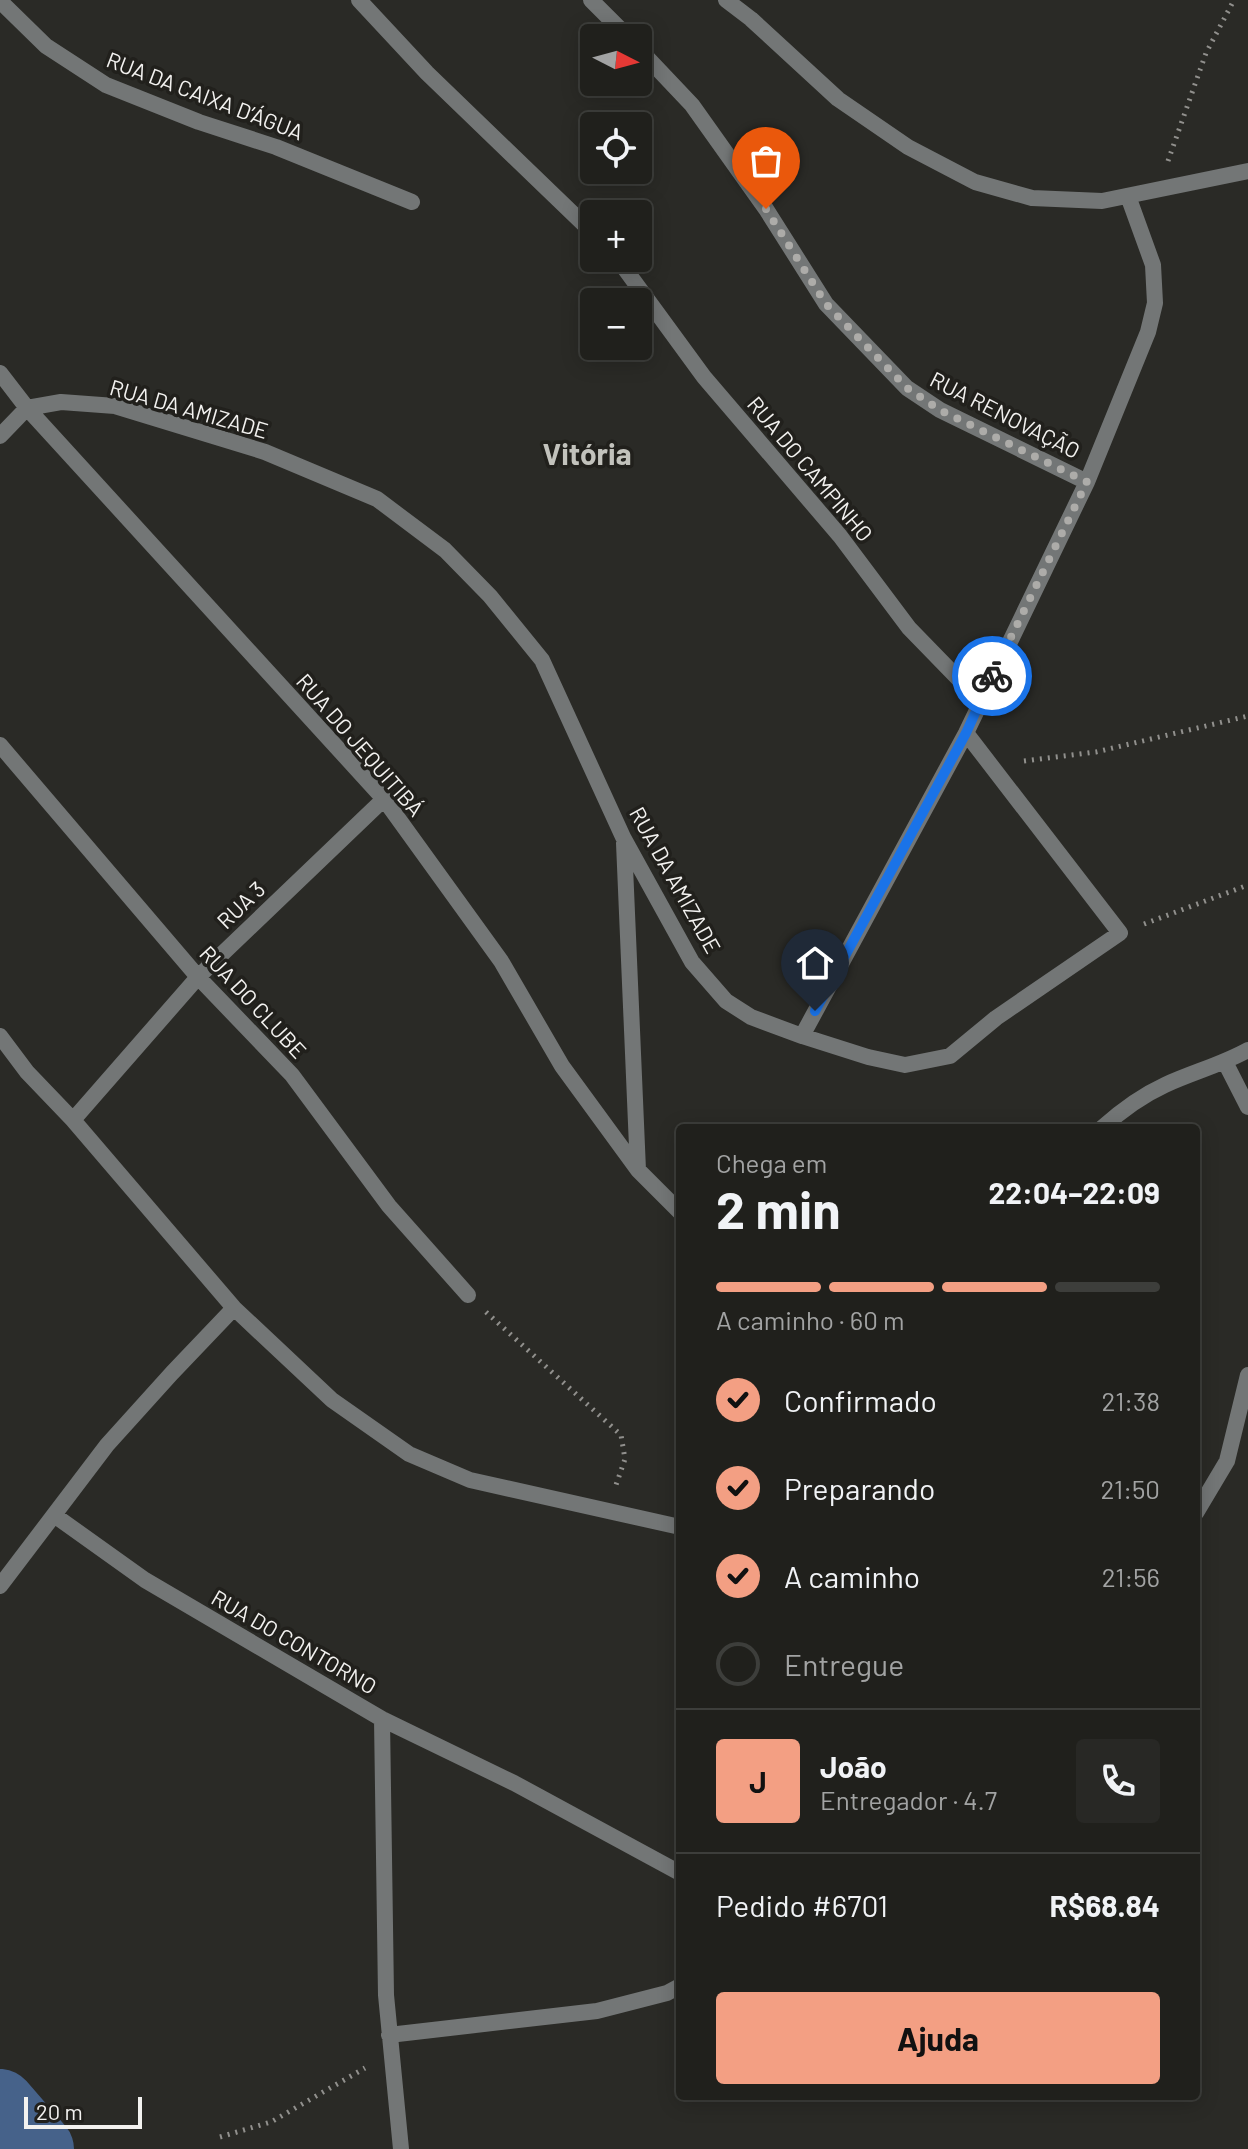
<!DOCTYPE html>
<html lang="pt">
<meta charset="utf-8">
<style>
body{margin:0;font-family:Barlow,sans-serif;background:#282825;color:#f1f3f6;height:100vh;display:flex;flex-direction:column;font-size:30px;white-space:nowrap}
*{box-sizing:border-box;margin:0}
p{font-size:26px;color:#a2a3a3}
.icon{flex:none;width:44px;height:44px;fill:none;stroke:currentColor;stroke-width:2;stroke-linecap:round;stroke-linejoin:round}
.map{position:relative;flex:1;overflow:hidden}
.details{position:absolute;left:676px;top:1124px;width:524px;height:976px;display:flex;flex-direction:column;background:#20201c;border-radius:8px;box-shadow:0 4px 20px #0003,0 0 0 2px #3d3e3b}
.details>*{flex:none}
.needle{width:52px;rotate:96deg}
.tools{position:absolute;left:580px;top:24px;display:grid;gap:16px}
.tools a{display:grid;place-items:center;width:72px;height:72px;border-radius:8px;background:#20201c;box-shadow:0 4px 20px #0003,0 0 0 2px #3d3e3b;font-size:40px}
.scale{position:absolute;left:24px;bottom:20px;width:118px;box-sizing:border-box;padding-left:8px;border:4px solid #f3f2f0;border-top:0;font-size:22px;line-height:28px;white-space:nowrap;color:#f3f2f0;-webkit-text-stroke:6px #21201c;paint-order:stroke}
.pin{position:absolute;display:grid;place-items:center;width:68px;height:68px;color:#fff;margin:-82px -34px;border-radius:50% 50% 50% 0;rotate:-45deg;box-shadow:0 0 8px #0007}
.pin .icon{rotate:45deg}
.courier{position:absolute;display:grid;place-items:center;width:80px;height:80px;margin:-40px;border:6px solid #1a73e8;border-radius:50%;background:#fff;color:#222;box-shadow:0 2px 10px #0007}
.summary em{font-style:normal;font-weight:700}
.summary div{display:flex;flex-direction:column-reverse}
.summary{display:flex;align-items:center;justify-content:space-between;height:136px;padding:0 40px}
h1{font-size:52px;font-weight:700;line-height:60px}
.bar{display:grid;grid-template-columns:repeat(4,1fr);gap:12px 8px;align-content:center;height:96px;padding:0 40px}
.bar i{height:10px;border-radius:6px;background:#3d3e3b}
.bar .selected{background:#f39f83}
.bar p{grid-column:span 4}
.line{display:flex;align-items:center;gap:20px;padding:0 40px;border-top:2px solid #3d3e3b}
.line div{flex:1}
.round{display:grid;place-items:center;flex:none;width:84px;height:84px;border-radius:8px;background:#282825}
ol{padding:0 40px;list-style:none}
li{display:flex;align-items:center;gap:24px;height:88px}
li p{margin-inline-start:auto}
li .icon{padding:8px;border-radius:50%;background:#f39f83;color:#111;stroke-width:4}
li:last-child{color:#a2a3a3}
li i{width:44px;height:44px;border:4px solid #3d3e3b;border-radius:50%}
.button{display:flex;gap:16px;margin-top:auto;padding:16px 40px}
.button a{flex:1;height:92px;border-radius:8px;background:#f39f83;color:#111;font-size:32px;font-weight:700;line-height:92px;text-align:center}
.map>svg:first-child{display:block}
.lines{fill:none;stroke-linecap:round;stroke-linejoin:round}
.river{stroke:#46628a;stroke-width:70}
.path{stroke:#91908d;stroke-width:5;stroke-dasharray:2 6;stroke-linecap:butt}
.minor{stroke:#737676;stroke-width:16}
.done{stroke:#adaca9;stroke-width:8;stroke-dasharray:0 14.4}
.route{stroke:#1a73e8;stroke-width:10}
.labels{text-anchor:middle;stroke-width:7;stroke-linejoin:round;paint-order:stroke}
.street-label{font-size:22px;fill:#f3f2f0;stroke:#21201c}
.district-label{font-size:30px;font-weight:bold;fill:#c2c2bc;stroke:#21201c}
</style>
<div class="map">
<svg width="1248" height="2149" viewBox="0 0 1248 2149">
<rect width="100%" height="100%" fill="#2a2a26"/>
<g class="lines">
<path class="river" d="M0,2104L39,2149"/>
<path class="path" d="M1168,161L1206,53L1234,0
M1024,761L1096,752L1248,716
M1144,924L1248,885
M486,1312L621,1435L625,1459L616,1485
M960,2096L969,2099L1007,2096
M220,2137L271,2122L365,2068"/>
<path class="minor" d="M359,0L427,73L594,234
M591,0L629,38
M726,0L751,19L838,99L908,147L975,182L1032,198L1102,201L1248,171
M0,1L46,46L106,85L199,122L276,147L412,202
M638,48L692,105L766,209L826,304L907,388L940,410L1087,482
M617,258L704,377L840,536L909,628L980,701
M0,373L27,408L384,799L501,961L562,1066L638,1170L680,1212
M0,436L27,408L61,402L115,406L265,452L377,499L445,550L490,596L542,660L623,837L692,962L726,1001L751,1017L802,1036L966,733L1087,482L1148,332L1155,303L1153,265L1128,196
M0,745L198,977L292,1075L389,1206L468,1295
M624,843L638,1170
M0,1036L27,1072L73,1120L234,1308L332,1400L409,1454L470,1480L680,1527
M802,1036L868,1057L905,1065L950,1056L996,1018L1120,933L966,733
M1225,1062L1248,1107
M73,1120L198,977L384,799
M1102,1128C1122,1110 1141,1096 1165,1085C1193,1072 1221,1065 1248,1050
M1196,1513L1227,1461L1248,1375
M54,1515L145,1580L382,1719L514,1783L680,1873
M0,1586L107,1445L172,1373L234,1308
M382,1719L386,1995L401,2149
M389,2035L597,2011L667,1993L680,1986"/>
</g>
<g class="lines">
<path class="done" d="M766,209L826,304L907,388L940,410L1087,482L992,676"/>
<path class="route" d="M815,1011L966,733L992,676"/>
</g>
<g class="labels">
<g class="street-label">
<text transform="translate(205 96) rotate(21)" y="8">RUA DA CAIXA D’ÁGUA</text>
<text transform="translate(189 409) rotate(16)" y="8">RUA DA AMIZADE</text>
<text transform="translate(1005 415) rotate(27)" y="8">RUA RENOVAÇÃO</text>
<text transform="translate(810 469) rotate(50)" y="8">RUA DO CAMPINHO</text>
<text transform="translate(360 745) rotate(49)" y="8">RUA DO JEQUITIBÁ</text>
<text transform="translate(675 880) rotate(61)" y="8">RUA DA AMIZADE</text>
<text transform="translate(241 905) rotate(-44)" y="8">RUA 3</text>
<text transform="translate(253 1002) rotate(47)" y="8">RUA DO CLUBE</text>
<text transform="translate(294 1642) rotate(30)" y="8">RUA DO CONTORNO</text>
</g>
<g class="district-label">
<text x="587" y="465">Vitória</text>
</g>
</g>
</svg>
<div class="tools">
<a><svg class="needle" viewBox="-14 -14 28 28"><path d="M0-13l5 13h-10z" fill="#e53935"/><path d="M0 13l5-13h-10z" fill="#a2a3a3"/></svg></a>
<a><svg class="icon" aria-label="locate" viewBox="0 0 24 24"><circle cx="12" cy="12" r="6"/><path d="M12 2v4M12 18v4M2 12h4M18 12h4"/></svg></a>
<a>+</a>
<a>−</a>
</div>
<div class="scale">20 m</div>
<div class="pin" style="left:766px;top:209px;background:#ea580c"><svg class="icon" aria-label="bag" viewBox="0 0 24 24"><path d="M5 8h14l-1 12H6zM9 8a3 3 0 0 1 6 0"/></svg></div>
<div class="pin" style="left:815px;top:1011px;background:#1f2937"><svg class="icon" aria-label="home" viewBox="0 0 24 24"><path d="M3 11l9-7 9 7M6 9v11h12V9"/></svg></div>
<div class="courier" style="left:992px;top:676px"><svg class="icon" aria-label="bike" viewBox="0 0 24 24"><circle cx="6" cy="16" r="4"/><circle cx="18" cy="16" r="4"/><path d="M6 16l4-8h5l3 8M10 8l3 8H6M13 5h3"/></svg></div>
<section class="details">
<div class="summary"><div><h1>2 min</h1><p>Chega em</p></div><em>22:04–22:09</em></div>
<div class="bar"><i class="selected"></i><i class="selected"></i><i class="selected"></i><i></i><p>A caminho · 60 m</p></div>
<ol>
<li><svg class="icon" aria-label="check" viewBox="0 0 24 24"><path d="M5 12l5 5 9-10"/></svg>Confirmado<p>21:38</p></li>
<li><svg class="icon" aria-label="check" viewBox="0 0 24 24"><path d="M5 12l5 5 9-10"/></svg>Preparando<p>21:50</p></li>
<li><svg class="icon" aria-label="check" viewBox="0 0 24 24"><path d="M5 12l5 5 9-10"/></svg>A caminho<p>21:56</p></li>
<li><i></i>Entregue</li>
</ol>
<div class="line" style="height:144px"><b class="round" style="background:#f39f83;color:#111">J</b><div><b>João</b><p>Entregador · 4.7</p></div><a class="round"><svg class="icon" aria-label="phone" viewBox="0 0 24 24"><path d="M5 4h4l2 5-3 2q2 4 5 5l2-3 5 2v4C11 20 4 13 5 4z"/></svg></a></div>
<div class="line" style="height:104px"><div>Pedido #6701</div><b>R$68.84</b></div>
<div class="button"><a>Ajuda</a></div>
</section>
</div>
